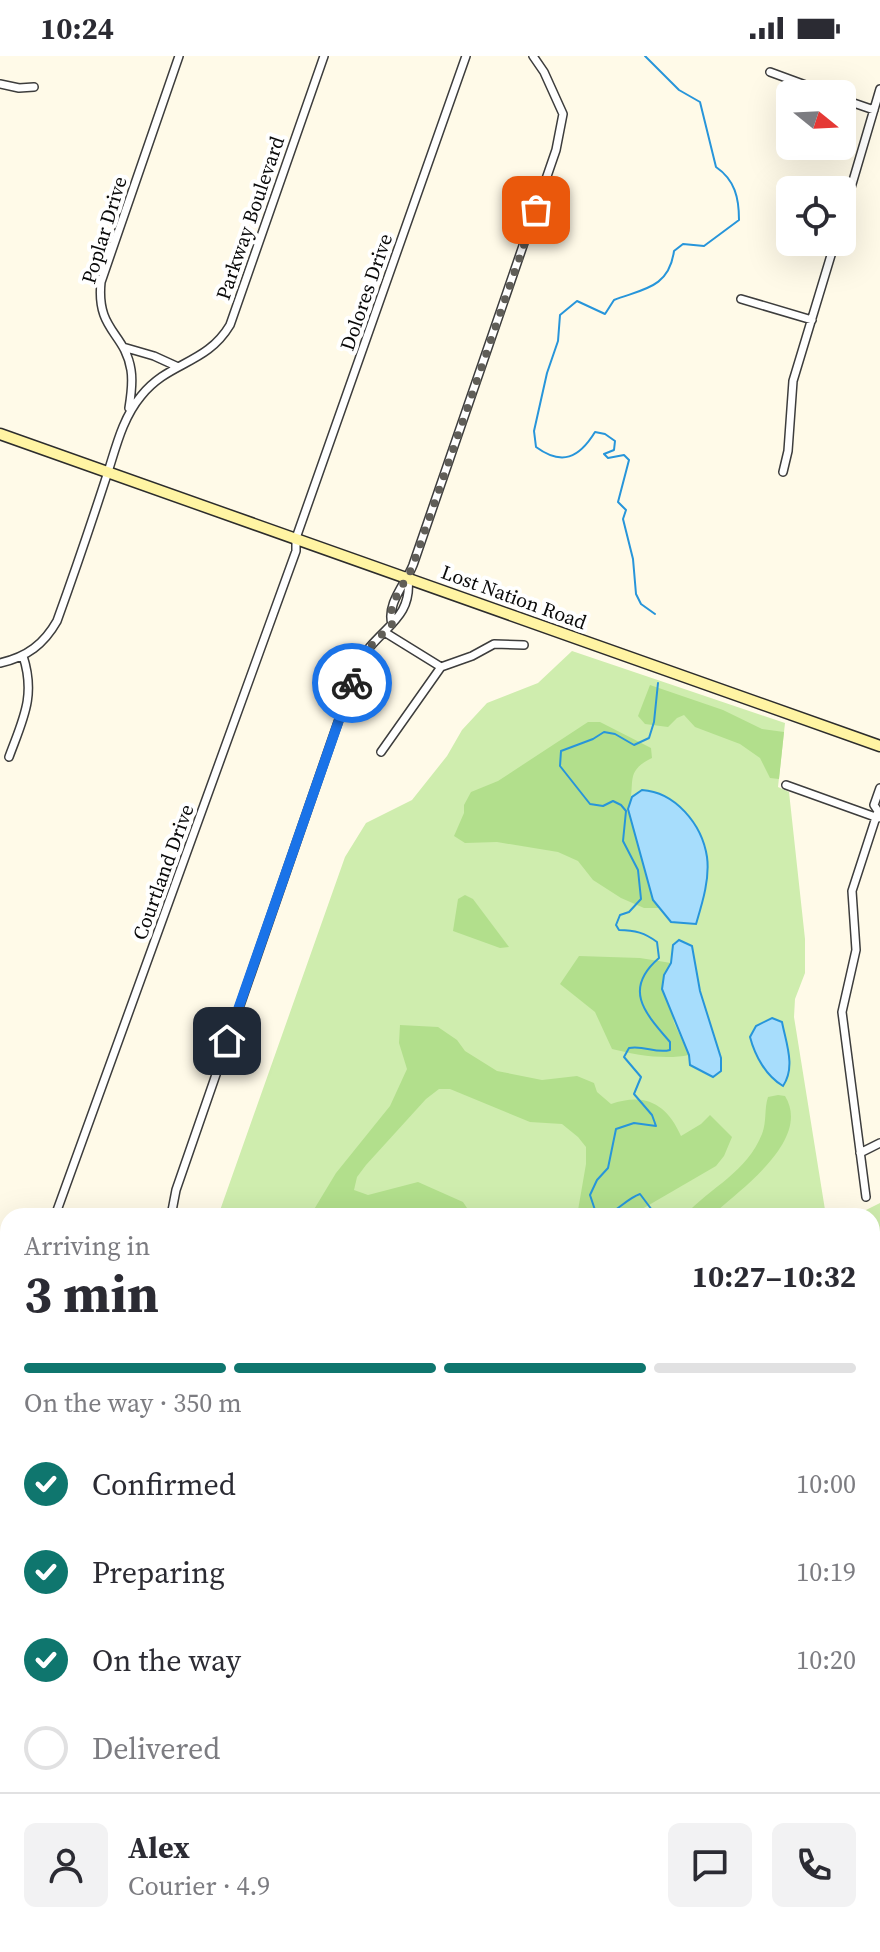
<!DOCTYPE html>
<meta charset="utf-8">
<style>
body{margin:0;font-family:"Source Serif 4",serif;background:#f2f2f3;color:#2b2b33;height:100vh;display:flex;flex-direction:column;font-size:30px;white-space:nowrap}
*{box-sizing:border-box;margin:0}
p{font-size:26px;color:#7c7c81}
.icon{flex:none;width:44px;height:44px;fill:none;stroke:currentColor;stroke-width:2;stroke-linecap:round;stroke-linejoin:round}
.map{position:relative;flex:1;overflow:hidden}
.details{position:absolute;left:0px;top:1152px;width:880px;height:744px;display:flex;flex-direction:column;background:#fff;border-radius:24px 24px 0 0;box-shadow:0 8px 32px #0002}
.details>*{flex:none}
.needle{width:52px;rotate:108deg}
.tools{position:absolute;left:776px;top:24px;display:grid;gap:16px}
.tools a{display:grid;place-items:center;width:80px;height:80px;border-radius:12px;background:#fff;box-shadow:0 8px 32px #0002;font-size:40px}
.pin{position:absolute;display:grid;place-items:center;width:68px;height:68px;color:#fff;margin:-34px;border-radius:16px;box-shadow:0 4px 12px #0006}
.courier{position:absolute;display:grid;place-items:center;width:80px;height:80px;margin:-40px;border:6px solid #1a73e8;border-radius:50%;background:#fff;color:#222;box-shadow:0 2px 10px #0007}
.head em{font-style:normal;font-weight:700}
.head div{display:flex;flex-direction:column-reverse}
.head{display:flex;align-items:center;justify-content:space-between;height:136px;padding:0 24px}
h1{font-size:52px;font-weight:700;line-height:60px}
.bar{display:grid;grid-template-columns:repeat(4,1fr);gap:12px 8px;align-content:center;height:96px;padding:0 24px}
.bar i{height:10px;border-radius:6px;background:#e1e1e2}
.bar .current{background:#0f766e}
.bar p{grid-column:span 4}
.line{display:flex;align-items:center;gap:20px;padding:0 24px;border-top:2px solid #e1e1e2}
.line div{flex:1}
.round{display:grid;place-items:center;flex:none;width:84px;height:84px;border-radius:12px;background:#f2f2f3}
ol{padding:0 24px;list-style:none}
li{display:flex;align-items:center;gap:24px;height:88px}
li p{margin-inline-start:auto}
li .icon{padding:8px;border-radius:50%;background:#0f766e;color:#fff;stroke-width:4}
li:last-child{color:#7c7c81}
li i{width:44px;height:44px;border:4px solid #e1e1e2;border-radius:50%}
.status{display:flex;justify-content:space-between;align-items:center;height:56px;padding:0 40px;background:#fff;direction:ltr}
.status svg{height:22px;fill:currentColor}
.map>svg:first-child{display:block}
.green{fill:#cfedae}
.forest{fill:#b2df8c}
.water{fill:#a7ddfc;stroke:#2795da;stroke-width:2}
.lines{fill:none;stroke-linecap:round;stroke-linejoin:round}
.stream{stroke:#2795da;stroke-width:2}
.street-casing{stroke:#3d3d3d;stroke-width:10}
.secondary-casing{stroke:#2c2c2c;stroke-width:13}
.street{stroke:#fff;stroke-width:7}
.secondary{stroke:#fff4a3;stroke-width:10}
.done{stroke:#605e58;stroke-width:8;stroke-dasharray:0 14.4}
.route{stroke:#1a73e8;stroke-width:10}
.labels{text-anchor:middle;stroke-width:8;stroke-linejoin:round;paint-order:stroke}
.street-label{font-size:20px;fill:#0a0a0a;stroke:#fff}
</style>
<div class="status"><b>10:24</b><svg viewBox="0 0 49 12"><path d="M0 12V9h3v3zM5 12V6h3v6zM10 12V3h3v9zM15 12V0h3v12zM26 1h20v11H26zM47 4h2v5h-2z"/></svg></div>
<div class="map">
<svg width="880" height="1896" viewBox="0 0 880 1896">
<rect width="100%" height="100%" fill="#fffae8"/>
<path class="green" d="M572,595L785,667L778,731L789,736L805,883V917L795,943L794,961L826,1160H218L345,801L366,767L412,744L447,700L462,674L487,647L538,627Z
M880,1147V1355L872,1377V1160H854Z
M872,1410L880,1438V1567L872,1562Z"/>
<path class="forest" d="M650,629L723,654L762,673L784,676L779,723L770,722L760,702L740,688L695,671L684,659L677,662L668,671L645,668L638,660Z
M588,666H600L651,692L652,702C623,716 637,727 628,753L658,852H644L621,842L593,824L578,805L558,796L497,786L465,787L454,780L464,757V749L471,736L498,725Z
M465,839L473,843L509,891L500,892L453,875L458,843Z
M579,900L640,902L671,907L664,919L674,967L689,999C665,1004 636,999 612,993L595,956L560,928Z
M400,969L438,971L457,984L465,995L497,1015L542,1024L577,1020L594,1027L597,1036L611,1048C645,1036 667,1048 681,1080L701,1068L710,1059L732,1081L724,1100L716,1110L630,1160H577L586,1108V1091L578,1081L562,1068L530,1066L450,1033H439L426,1043L366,1109L357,1121L354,1134L368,1139L418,1126L463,1146L469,1155L464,1160L421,1152L394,1153L371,1160H310L336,1117L390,1050L407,1013L399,987Z
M778,1039L785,1040C811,1082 745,1130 718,1154L717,1160H684C711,1131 747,1116 762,1078C767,1065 764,1053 768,1041Z"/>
<path class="water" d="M642,734C675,736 702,768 707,801C710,823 702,848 696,868L671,866L653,844L628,753L632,741Z
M679,884L692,890L700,935L721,1002V1015L713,1021L690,1009L689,999L662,933L664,919L671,907L673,889Z
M772,962L782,966C786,987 796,1011 783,1030C766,1020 755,1000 750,981L756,970Z"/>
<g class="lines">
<path class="stream" d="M645,0L679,34L700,46L716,111C735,124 739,142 739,164L704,190L683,188L674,195C669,232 643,233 614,244L605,258L577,245L560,259L558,285L547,317L534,375L536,391C562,410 579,402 595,376L605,378L615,385L614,394L604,398L608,402L624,399L629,404L618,446L626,454L623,463L633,503L636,538L641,548L655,558
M658,627L654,666L649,682L634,689L615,678L604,676L593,683L561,695L560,710L590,748L603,750L613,745L621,749L626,755L623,785L638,814L641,843L629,856L620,859L616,869L619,874C635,874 645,877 657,886L659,902C623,933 644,956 670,986V994C656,998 644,989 629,992L624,1001L641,1021L634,1038L652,1059L656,1070L634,1067L616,1073L608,1112L597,1124L590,1139L595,1154L604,1160C618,1155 626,1143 640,1138L652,1154L661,1160
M686,1896L688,1888"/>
<g class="street-casing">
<path id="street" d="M770,16L830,38
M0,28L19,32L34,31
M842,43L874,54
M842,162L880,33
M741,243L812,264
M123,291L154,300L176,310
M129,352C131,340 133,326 131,314C125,276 96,275 101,226L179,0
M783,416L788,395L793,325L835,186
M392,568C386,548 406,527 413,509L556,94L563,58L544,16L533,0
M386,577L441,611
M0,607C27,601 44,588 57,565C74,518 90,471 105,425C115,396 121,364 141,340C169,305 206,309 230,269L324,0
M381,696L441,611L472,600L494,588L524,589
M9,701C23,663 36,640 23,600
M786,729L878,762
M860,1097L880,1087
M866,1141L842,956L856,894L852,835L878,755L874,749L880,732
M55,1160L296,495V482L466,0
M171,1160L176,1134L352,626C357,615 361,601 369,592C389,568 412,558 408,522
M0,1464L8,1438
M872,1604L880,1607
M0,1640L8,1642
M872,1705L880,1704
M0,1844L8,1836
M872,1878L880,1853
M76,1888L80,1896
M207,1888L210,1896
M143,1896L160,1888
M351,1896L353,1888
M473,1896L476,1888
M597,1896L599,1888
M866,1896L869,1888"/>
</g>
<g class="secondary-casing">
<path id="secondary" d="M0,378L880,690"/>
</g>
<use href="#street" class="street"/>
<use href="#secondary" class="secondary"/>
</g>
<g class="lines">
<path class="done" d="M352,627L368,593L392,568C386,548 406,527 413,509L536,154"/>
<path class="route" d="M227,985L352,627"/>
</g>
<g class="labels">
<g class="street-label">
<text transform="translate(250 162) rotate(-71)" y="7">Parkway Boulevard</text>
<text transform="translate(104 174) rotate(-73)" y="7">Poplar Drive</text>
<text transform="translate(366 236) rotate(-71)" y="7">Dolores Drive</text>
<text transform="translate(514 541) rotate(20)" y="7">Lost Nation Road</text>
<text transform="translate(163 816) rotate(-70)" y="7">Courtland Drive</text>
</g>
</g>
</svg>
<div class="tools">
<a><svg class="needle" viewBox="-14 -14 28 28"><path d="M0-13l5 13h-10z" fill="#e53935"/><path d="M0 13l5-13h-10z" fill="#7c7c81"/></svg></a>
<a><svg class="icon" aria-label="locate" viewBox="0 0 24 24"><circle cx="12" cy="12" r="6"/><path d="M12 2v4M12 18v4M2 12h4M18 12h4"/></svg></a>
</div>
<div class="pin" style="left:536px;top:154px;background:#ea580c"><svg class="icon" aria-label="bag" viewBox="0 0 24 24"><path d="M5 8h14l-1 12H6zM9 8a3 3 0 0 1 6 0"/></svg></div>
<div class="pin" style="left:227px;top:985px;background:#1f2937"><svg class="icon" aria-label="home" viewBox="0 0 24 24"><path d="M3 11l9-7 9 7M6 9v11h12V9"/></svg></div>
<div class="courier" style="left:352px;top:627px"><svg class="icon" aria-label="bike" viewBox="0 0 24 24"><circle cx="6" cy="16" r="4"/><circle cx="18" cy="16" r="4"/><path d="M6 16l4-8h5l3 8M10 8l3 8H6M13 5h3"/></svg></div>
<section class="details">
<div class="head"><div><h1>3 min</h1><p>Arriving in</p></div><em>10:27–10:32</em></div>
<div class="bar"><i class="current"></i><i class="current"></i><i class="current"></i><i></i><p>On the way · 350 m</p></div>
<ol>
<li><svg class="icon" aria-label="check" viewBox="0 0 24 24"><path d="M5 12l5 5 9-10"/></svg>Confirmed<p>10:00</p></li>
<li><svg class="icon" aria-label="check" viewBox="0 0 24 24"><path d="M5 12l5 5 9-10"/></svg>Preparing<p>10:19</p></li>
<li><svg class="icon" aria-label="check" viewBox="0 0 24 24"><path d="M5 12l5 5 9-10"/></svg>On the way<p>10:20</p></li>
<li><i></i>Delivered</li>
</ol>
<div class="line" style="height:144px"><a class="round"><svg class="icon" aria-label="person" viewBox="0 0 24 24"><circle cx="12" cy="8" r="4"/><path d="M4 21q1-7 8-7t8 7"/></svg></a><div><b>Alex</b><p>Courier · 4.9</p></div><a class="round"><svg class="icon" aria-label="chat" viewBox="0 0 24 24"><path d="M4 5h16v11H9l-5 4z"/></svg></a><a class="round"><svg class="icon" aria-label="phone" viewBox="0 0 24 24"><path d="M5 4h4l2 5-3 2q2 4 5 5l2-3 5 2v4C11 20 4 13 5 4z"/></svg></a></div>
</section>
</div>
